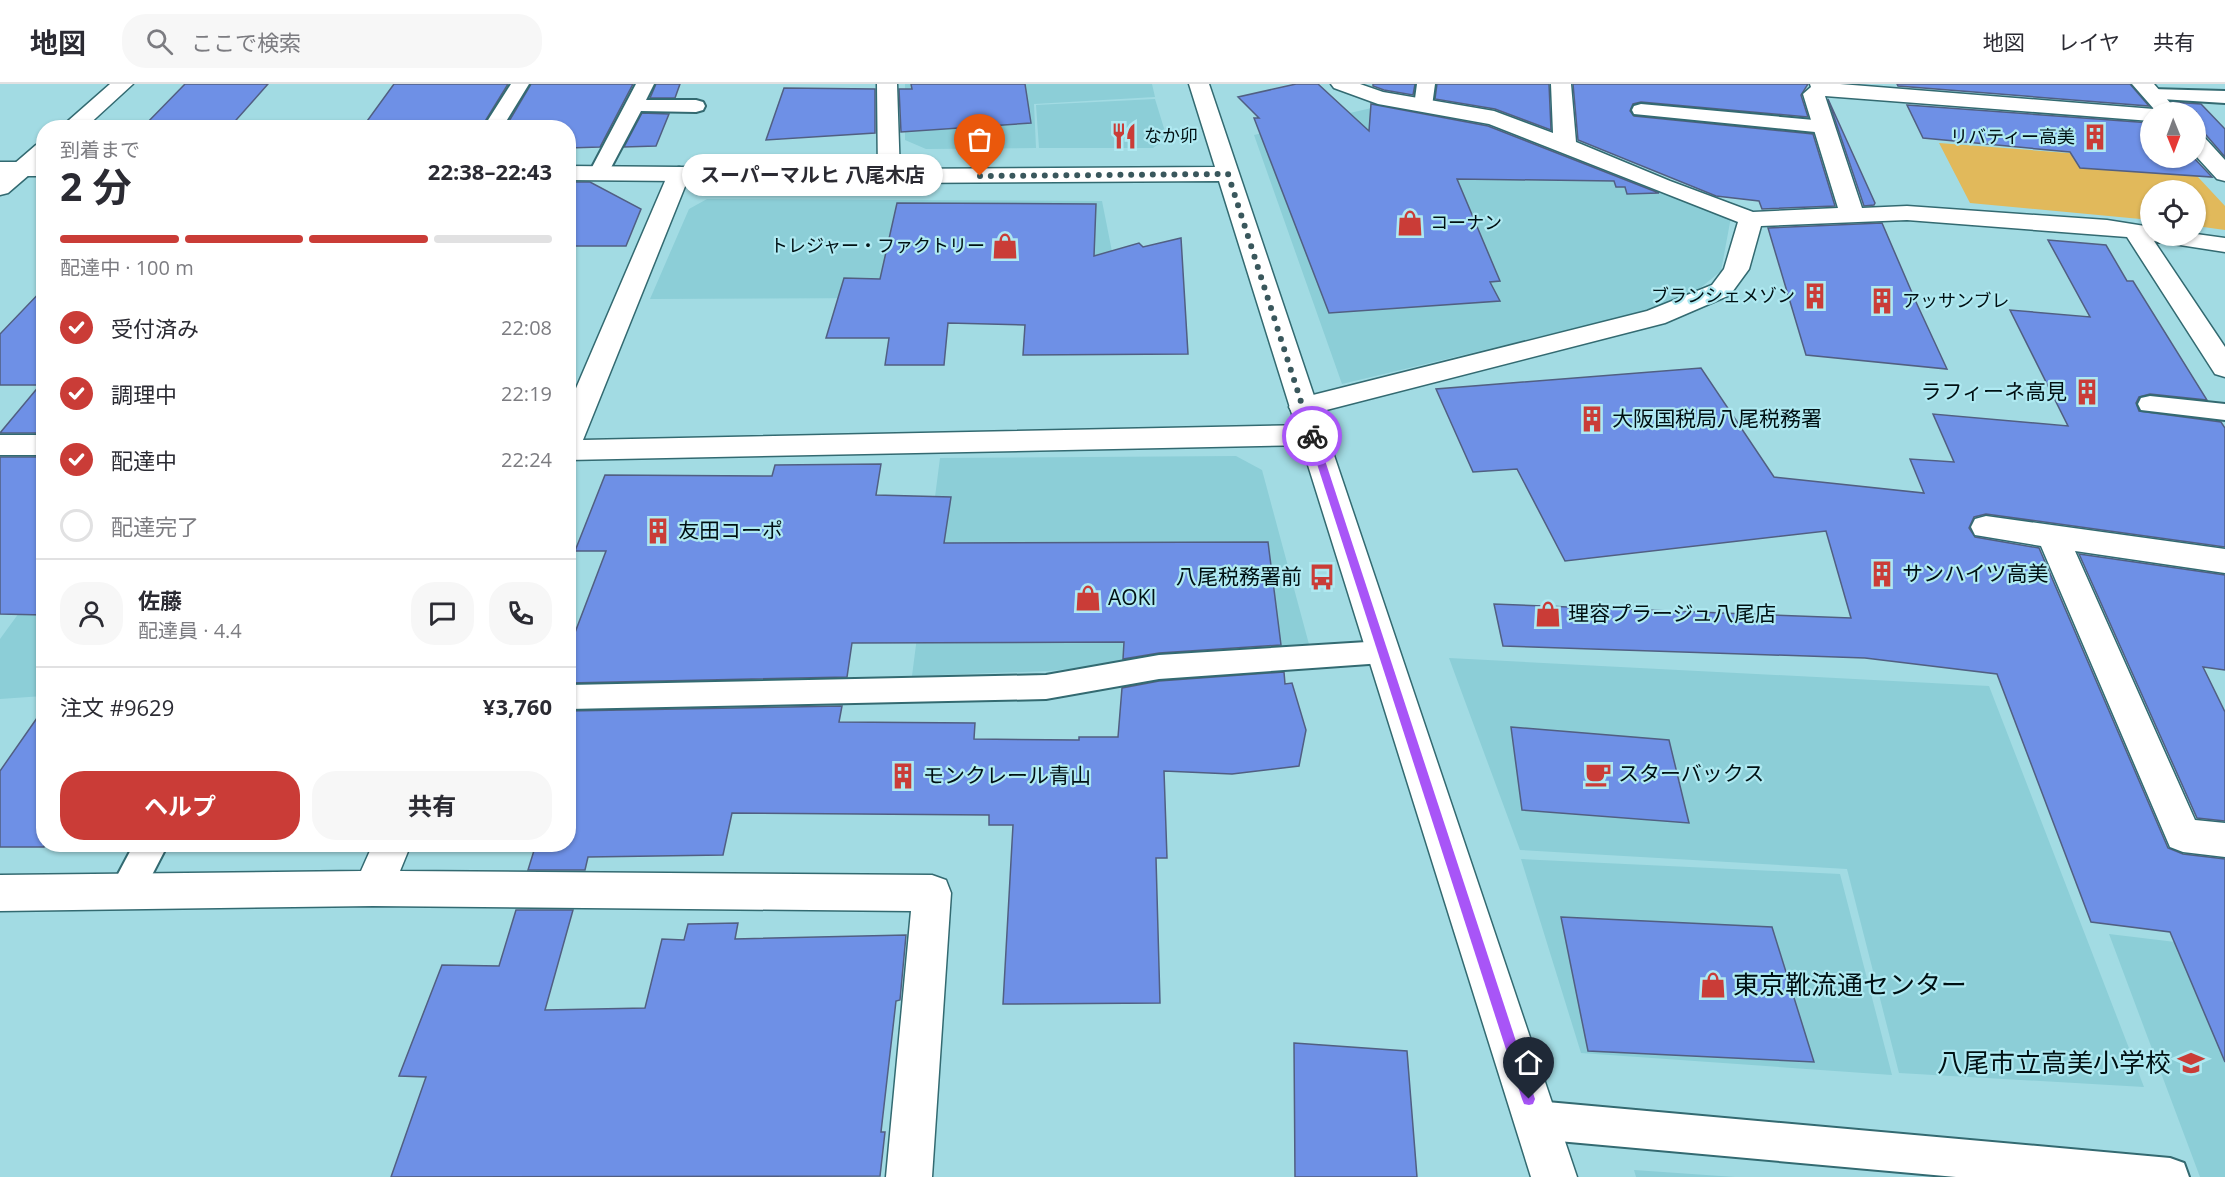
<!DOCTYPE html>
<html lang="ja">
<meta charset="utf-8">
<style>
body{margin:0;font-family:"Open Sans","Noto Sans JP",sans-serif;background:#f7f7f7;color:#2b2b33;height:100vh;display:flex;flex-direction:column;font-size:22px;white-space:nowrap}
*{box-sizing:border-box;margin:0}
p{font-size:20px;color:#7c7c81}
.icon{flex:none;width:33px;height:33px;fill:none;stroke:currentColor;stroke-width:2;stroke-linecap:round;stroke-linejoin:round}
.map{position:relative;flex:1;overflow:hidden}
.details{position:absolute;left:36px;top:36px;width:540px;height:732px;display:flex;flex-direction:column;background:#fff;border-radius:24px;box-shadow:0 2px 4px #0004}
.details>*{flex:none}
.needle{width:39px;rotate:179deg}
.fabs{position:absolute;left:2140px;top:18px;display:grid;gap:12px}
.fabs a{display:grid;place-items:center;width:66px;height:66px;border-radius:50%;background:#fff;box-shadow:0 2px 4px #0004;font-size:30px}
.pin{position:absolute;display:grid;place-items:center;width:51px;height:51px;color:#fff;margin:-62px -26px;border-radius:50% 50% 50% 0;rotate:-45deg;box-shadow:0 0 6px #0007}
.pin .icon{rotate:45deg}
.courier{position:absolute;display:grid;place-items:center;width:60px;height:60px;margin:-30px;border:4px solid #a855f7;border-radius:50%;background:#fff;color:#222;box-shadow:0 2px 8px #0007}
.bubble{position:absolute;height:42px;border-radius:21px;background:#fff;box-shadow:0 2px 4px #0004;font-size:20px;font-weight:700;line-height:42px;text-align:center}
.summary em{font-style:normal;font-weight:700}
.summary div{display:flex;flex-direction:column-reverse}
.summary{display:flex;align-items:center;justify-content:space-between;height:102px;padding:0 24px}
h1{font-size:39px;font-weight:700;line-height:45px}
.bar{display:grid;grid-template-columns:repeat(4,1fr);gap:9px 6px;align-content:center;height:72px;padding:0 24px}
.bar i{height:8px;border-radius:4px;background:#e1e1e2}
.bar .active{background:#ca3c37}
.bar p{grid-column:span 4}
.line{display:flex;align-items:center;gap:15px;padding:0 24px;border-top:2px solid #e1e1e2}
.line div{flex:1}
.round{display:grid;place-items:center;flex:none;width:63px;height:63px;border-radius:24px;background:#f7f7f7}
ol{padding:0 24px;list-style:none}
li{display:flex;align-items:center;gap:18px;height:66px}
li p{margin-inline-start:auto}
li .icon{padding:6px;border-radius:50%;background:#ca3c37;color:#fff;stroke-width:4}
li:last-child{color:#7c7c81}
li i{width:33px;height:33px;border:3px solid #e1e1e2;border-radius:50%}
.button{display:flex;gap:12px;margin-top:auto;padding:12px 24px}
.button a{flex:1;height:69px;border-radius:24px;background:#ca3c37;color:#fff;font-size:24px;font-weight:700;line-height:69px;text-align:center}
.button a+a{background:#f7f7f7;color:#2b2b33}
header{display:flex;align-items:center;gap:36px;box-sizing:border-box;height:84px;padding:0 30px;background:#fff;border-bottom:2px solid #e1e1e2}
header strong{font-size:28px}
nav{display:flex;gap:33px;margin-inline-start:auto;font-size:21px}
.search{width:420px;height:54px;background:#f7f7f7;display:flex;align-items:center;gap:15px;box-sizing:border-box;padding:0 21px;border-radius:24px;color:#7c7c81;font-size:22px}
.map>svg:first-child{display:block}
.built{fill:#8cced7}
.green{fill:#e1b95b}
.building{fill:#6e90e6;stroke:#515f82;stroke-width:1.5}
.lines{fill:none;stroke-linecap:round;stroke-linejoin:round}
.lane-casing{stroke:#336a71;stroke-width:4}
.street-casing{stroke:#336a71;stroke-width:3}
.secondary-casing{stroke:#336a71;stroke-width:3}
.lane{fill:#fff;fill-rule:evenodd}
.street{fill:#fff;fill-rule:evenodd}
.secondary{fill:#fff;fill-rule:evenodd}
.route{fill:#a855f7}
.done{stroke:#39575c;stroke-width:6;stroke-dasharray:0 10.8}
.labels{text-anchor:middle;stroke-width:4.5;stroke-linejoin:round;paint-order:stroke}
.far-poi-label{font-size:18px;fill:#001013;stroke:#afe9f1;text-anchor:start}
.poi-label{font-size:21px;fill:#001013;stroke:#afe9f1;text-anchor:start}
.near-poi-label{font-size:26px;fill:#001013;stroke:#afe9f1;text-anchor:start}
</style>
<header>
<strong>地図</strong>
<div class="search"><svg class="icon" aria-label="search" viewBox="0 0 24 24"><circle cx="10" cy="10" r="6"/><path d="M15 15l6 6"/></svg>ここで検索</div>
<nav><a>地図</a><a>レイヤ</a><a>共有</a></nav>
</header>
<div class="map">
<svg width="2225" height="1093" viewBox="0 0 2225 1093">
<rect width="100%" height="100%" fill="#a2dbe3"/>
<path class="built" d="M905,0H1152L1155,13L1034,20L1036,64L926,65L905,56Z
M1155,15L1167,54L1153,64H1039L1036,21Z
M1377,18L1490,42L1614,94L1731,133L1721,187L1699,205L1652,226L1342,300L1254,51L1376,23Z
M707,115L1102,117L1121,213L650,215L689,125Z
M1236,372L1262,386L1310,564L1048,587L912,592L940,374Z
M43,496V612L0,615V555Z
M1449,574L1989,602L2144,1003L1899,989L1847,785L1520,766Z
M1521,775L1840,790L1892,991L1581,969Z
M2109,850L2225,864V1093H2200Z
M1634,1086L1735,1093H1636Z"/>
<path class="green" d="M1939,59L2184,78L2225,122V146L2196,142V106H2151V136L1970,119Z"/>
<path class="building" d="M185,0H268L229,44H142Z
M394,0H508L481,44H362Z
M531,0H633L600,63L568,64V44H505Z
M656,0H680L675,14H650Z
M911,0H1025L1031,39L901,48L899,5H912Z
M1296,0H1318L1369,47L1371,20L1488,42L1659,109L1627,110L1625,103H1616L1614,97L1457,95L1500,197L1490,198L1500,217L1329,229L1254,34H1259L1238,13Z
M1373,0H1415L1413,11L1384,6L1373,2Z
M1437,0H1549L1551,46L1495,25L1435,15Z
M1573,0H1808L1801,11L1808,33L1641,18L1633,20L1630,27L1634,32L1813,50L1835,122L1762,125L1759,117L1716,112L1578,56Z
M1897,0H2130L2149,22L1898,2Z
M784,4L875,5V49L766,56Z
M1828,15L1875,119L1874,121L1864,122Z
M2172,18L2201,20L2225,45V73L2206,51L2196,49V28H2180Z
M1907,21L2151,39V74H2194L2212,93L2080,84L2070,68L1923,54Z
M642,29L669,30L656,62L624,63Z
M568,98H590L641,125L626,162H568Z
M897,119L1096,120L1094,172L1139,159L1143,163L1181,154L1188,270L1023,271L1025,241L948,239L944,281H885L889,254H826L844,194L880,195Z
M1882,139L1916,218L1947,285L1806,271L1768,144Z
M2048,156L2106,161L2127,197H2133L2207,316L2150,310L2139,313L2136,319L2139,327L2221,338L2225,344V463L1986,430L1974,433L1969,444L1975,453L2039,464L2168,764L2183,770L2225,775V978L2170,848L2091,838L1997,590L1865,574L1503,562L1494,520L1851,534L1826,447L1565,477L1517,385L1473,388L1436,305L1701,284L1774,393L1924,409L1910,375L1954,378L1933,330L2068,342L2010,226L2090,233Z
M44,204V349H0L40,301H0V250Z
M0,373H44V531L0,530Z
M881,380L876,411L951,413L944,459L1268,458L1281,561L1159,569L1123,575L1124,558L852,559L847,593L568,599V567L606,467H575L605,391L772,392L775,381Z
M2079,470L2225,491V586L2203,583L2225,628V737L2197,734Z
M1284,588L1285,600L1292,599L1306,646L1299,682L1232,690L1164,687L1167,774H1156L1160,919L1003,920L1013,741H989V731L732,729L723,771L588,773L585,786H528L536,760H568V627L842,622L839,638L975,639L974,655L1079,656V653H1118L1122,604L1159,597Z
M44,624V763H0V687Z
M1511,643L1669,656L1689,739L1522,726Z
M516,826H573L545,926L645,924L662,855L684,856L688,840L738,839L735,855L906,851L900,916L896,917L881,1048H885L880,1092L391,1093L426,993L399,992L442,881L499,882Z
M1561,833L1772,843L1814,978L1588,967Z
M1294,959L1407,967L1417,1093H1295Z"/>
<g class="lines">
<g class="lane-casing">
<path id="lane" d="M511,0H529L502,44H483Z
M636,0H654L646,16H696L703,18L705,22L703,26L696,28L641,27L606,93H592L589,89Z
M1417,0H1435L1432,22L1430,26H1416L1414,22Z
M2151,5L2225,7V19L2145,14L2142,10L2145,6Z
M1641,20L1825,37L1832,39L1834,43L1832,47L1825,49L1634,30L1632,26L1634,22Z
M2150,312L2225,320V336L2141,326L2138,320L2141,314Z
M1383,557L1393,560L1397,568L1393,576L1383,579L1159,595L1046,615L568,625V601L1046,591L1159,571Z
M134,760H168L138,818L126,822L114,818L109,807Z
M1536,1017L2170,1074L2184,1079L2189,1093H1956L1536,1055L1523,1049L1517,1036L1523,1023Z"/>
</g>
<g class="street-casing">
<path id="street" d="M110,0H133L85,44H60Z
M877,0H897L900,92L897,97L889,99L881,97L878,92Z
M1331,0H1360L1383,8L1494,27L1553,49L1551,0H1571L1576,58L1670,97L1753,128L1838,124L1803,10L1811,3L1810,0H1840L2154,25L2132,0H2154L2178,28H2151V37L1825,12L1862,124L1907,122L2107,136L2151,143V152H2196V150L2225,154V168L2154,157L2225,263V293L2215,290L2127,153L1907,136L1761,142L1749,185L1730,211L1665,239L1303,332L1293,330L1289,323L1293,316L1647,227L1712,201L1724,185L1738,138L1489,40L1378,20L1334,4Z
M2196,51L2204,53L2225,76V97L2217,95L2196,72Z
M44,59V78L8,109L0,111V92L36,61Z
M679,83L687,85L690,90L583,356L1312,341L1322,344L1326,351L1322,358L1312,361L568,376V323L668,90L671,85Z
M0,351H44V371H0Z
M1986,432L2225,465V489L2075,467L2195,736L2225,739V773L2183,768L2170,763L2041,462L1975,451L1971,443L1975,435Z
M373,760H411L400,787L932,791L946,796L951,809L932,1093H886L911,827L373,822L0,827V791L361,787Z"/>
</g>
<g class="secondary-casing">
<path id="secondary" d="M1189,0H1209L1577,1093H1531L1219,97L889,99L568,96V82L889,85L1215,83Z
M0,78H44V92H0Z"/>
</g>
<use href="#lane" class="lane"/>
<use href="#street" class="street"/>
<use href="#secondary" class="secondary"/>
</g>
<path class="route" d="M1312,349L1317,352L1535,1015L1533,1020L1529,1021L1524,1020L1522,1015L1308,352Z"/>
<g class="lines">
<path class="done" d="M980,92L1228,90L1312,352"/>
</g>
<defs>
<g id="restaurant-bare" transform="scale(2.07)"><path d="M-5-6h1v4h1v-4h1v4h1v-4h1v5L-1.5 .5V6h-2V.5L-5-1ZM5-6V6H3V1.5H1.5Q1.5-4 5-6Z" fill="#ca3c37" stroke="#afe9f1" stroke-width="2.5" paint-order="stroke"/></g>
<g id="building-bare" transform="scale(2.07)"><path d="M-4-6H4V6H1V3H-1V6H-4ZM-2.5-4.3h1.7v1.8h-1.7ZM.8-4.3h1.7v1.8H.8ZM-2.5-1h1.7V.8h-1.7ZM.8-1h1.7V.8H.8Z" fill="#ca3c37" stroke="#afe9f1" stroke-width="2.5" paint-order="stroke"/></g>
<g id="shop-bare" transform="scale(2.07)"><path d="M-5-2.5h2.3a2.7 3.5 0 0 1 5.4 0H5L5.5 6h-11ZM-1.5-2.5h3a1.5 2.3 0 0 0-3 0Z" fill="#ca3c37" stroke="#afe9f1" stroke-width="2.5" paint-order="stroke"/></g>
<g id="bus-bare" transform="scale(2.07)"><path d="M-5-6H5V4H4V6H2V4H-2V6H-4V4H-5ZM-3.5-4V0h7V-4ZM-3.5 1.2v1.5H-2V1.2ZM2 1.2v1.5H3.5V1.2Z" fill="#ca3c37" stroke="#afe9f1" stroke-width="2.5" paint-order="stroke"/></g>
<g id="cafe-bare" transform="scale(2.07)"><path d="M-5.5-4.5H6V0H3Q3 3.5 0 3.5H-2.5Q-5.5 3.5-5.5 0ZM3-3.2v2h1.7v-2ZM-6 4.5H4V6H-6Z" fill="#ca3c37" stroke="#afe9f1" stroke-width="2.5" paint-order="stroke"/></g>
<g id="school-bare" transform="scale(2.07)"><path d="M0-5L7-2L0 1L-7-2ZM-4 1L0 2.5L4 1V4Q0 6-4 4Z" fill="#ca3c37" stroke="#afe9f1" stroke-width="2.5" paint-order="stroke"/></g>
</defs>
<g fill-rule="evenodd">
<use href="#restaurant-bare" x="1124" y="52"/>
<use href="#building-bare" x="2095" y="53"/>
<use href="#shop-bare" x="1410" y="139"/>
<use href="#shop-bare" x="1005" y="162"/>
<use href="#building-bare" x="1815" y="212"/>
<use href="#building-bare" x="1882" y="217"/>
<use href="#building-bare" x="2087" y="308"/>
<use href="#building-bare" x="1592" y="335"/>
<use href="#building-bare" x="658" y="447"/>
<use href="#building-bare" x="1882" y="490"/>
<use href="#bus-bare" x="1322" y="493"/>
<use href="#shop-bare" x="1088" y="514"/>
<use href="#shop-bare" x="1548" y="530"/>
<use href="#cafe-bare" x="1598" y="690"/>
<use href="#building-bare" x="903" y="692"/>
<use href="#shop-bare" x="1713" y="901"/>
<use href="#school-bare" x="2191" y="979"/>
</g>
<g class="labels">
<g class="far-poi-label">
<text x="1144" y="58">なか卯</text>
<text x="2075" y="59" text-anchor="end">リバティー高美</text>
<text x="1430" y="145">コーナン</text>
<text x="985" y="168" text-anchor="end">トレジャー・ファクトリー</text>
<text x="1795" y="218" text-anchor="end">ブランシェメゾン</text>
<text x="1902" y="223">アッサンブレ</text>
</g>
<g class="poi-label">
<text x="2067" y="315" text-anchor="end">ラフィーネ高見</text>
<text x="1612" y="342">大阪国税局八尾税務署</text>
<text x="678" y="454">友田コーポ</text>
<text x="1902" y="497">サンハイツ高美</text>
<text x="1302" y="500" text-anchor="end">八尾税務署前</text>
<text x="1108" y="521">AOKI</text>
<text x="1568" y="537">理容プラージュ八尾店</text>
<text x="1618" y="697">スターバックス</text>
<text x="923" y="699">モンクレール青山</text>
</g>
<g class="near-poi-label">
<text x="1733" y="910">東京靴流通センター</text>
<text x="2171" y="988" text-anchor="end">八尾市立高美小学校</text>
</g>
</g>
</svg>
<div class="fabs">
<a><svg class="needle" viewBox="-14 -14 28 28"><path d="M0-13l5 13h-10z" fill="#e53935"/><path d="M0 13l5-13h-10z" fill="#7c7c81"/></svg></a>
<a><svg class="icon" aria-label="locate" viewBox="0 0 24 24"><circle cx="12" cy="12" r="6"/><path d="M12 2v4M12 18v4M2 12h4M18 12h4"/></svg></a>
</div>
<div class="pin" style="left:980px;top:92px;background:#ea580c"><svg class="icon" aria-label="bag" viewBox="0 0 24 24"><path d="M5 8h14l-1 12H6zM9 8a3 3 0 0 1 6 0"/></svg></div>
<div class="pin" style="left:1529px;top:1015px;background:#1f2937"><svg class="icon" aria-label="home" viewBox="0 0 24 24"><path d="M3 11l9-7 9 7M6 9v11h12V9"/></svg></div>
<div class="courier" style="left:1312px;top:352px"><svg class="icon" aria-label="bike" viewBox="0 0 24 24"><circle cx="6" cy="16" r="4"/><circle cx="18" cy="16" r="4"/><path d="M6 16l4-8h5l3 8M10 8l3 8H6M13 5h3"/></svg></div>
<div class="bubble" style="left:682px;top:70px;width:261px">スーパーマルヒ 八尾木店</div>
<section class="details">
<div class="summary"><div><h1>2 分</h1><p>到着まで</p></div><em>22:38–22:43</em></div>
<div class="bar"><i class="active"></i><i class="active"></i><i class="active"></i><i></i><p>配達中 · 100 m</p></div>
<ol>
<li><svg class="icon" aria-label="check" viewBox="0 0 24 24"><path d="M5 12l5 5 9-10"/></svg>受付済み<p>22:08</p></li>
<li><svg class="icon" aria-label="check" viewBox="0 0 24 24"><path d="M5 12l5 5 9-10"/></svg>調理中<p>22:19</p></li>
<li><svg class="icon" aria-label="check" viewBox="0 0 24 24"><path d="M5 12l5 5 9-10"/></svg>配達中<p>22:24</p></li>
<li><i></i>配達完了</li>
</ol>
<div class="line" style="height:108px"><a class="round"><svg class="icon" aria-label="person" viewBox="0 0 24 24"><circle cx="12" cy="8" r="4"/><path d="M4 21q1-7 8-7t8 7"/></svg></a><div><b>佐藤</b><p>配達員 · 4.4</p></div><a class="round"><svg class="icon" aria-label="chat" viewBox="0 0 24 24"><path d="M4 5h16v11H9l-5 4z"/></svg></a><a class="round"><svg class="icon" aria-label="phone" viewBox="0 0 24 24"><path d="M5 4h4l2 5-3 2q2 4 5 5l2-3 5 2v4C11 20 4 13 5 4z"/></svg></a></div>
<div class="line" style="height:78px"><div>注文 #9629</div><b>¥3,760</b></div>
<div class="button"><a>ヘルプ</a><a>共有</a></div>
</section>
</div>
